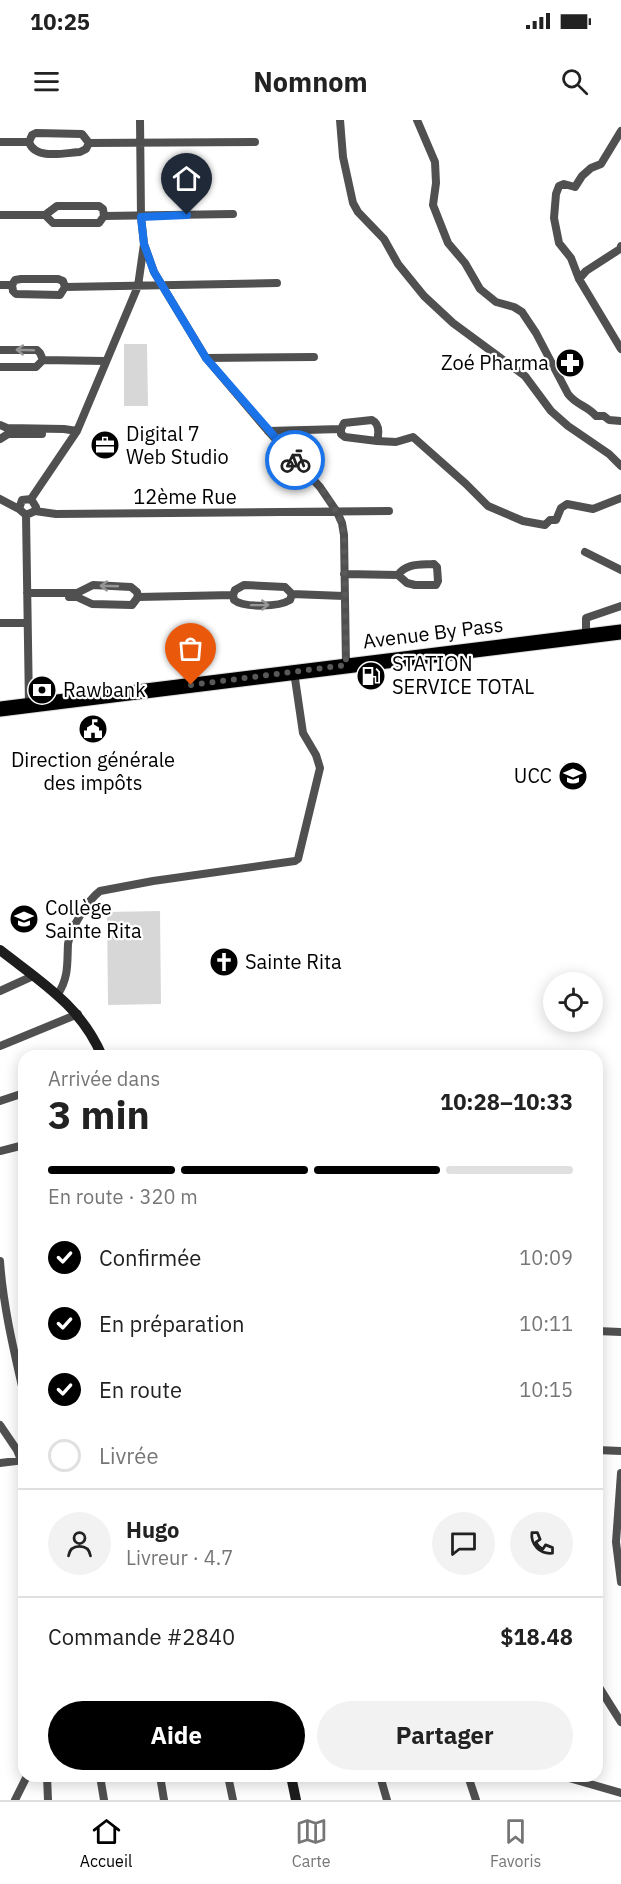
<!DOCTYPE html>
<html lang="fr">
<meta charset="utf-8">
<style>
body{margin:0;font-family:"IBM Plex Sans",sans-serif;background:#f2f2f2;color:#222;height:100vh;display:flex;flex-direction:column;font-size:22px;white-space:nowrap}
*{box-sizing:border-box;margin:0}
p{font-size:20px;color:#767676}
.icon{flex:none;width:33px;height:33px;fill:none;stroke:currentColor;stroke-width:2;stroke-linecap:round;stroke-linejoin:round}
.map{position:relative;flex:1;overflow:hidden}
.side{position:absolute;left:18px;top:930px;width:585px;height:732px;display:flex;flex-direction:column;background:#fff;border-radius:18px;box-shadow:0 3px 15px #0003}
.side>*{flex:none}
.controls{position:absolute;left:543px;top:852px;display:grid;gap:12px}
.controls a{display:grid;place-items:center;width:60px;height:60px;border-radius:50%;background:#fff;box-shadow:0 3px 15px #0003;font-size:30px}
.pin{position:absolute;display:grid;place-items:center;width:51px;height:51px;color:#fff;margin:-62px -26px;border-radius:50% 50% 50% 0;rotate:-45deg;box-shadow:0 0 6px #0007}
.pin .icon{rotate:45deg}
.courier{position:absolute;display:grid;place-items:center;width:60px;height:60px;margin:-30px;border:4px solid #1a73e8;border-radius:50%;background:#fff;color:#222;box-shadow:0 2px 8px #0007}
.head em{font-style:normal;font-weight:800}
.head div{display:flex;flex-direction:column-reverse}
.head{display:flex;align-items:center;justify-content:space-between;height:102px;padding:0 30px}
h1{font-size:39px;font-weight:800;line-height:45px}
.bar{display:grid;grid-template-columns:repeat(4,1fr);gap:9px 6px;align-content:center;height:72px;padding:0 30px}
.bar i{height:8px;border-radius:4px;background:#e0e0e0}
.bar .active{background:#000}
.bar p{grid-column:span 4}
.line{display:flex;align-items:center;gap:15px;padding:0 30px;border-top:2px solid #e0e0e0}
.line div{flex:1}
.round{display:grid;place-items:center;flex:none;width:63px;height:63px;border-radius:32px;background:#f2f2f2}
ol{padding:0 30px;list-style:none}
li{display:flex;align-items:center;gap:18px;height:66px}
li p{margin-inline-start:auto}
li .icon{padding:6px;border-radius:50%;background:#000;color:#fff;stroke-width:4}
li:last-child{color:#767676}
li i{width:33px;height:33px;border:3px solid #e0e0e0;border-radius:50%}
.primary-button{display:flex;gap:12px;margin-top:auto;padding:12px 30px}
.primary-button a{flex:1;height:69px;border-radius:36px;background:#000;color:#fff;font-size:24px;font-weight:800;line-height:69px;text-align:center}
.primary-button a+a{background:#f2f2f2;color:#222}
.status{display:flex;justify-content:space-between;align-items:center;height:42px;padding:0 30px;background:#fff;direction:ltr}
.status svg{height:16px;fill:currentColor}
header{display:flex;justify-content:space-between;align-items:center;height:78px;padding:0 30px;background:#fff;font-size:27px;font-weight:800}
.menu{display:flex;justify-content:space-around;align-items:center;height:84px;border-top:2px solid #e0e0e0;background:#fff;font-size:16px;color:#767676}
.menu a{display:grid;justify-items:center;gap:3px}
.menu .active{color:#000}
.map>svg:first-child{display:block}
.green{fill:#d7d7d7}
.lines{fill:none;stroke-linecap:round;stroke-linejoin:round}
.highway-casing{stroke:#dbdbdb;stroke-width:17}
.street{stroke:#505050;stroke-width:8}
.secondary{stroke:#1d1d1d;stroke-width:10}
.highway{stroke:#000;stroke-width:15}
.oneway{stroke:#969696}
.done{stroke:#595959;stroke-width:6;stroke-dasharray:0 10.8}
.route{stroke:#1a73e8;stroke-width:8}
.labels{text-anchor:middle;stroke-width:4.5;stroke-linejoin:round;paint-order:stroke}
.poi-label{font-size:20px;fill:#000;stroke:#fff;text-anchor:start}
.street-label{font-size:20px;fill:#000;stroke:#fff}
</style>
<div class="status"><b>10:25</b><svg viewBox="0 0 49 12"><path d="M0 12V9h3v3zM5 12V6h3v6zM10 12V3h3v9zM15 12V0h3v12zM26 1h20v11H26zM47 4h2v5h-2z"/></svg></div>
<header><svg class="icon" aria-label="menu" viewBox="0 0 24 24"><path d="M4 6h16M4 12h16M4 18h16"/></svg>Nomnom<svg class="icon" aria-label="search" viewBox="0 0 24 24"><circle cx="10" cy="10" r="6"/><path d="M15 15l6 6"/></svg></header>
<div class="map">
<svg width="621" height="1680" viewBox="0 0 621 1680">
<rect width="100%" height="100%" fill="#fff"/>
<path class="green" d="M124,224H147L148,286H124Z
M160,791L161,884L108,885L107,792Z"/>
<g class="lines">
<g class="highway-casing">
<path id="highway" d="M0,589L621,512"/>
</g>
<path class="street" d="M340,0L343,37L353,83L358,92L384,119L398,144L424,176L453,203L525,256L551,291L568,306L609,334L621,346
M417,0L435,42L436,63L433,85L448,123L465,143L480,169L496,182L514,187L522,192L536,213L568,274C576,285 588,286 596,296H604L609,300L621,301
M621,11L601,44L591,48L582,56L575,67L564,64L559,66L556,74L554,98L559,123L571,138L579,159L621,229
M36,13L82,14L89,23L86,29L80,32C64,33 35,40 29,22L32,15Z
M0,22H29
M89,23L255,22
M57,86H99L103,89L104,96L99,103H53L45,95Z
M0,95H45
M104,96L233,94
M144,124L154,152L206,238L268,311L320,367L337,392L342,403L344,415L346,545
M21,159H58L63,161L65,167L60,175L16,174L13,171L12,165L15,160Z
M579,159L586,151L620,129L621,126
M0,165H12
M65,167L277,163
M0,230H37L40,233L43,240
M206,238L314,237
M43,240L105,241
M0,247H36L43,240
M372,300C380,304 379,313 377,321L345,317L341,314V309L344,303Z
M0,305L7,308L64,309L77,311
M268,311L341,309
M0,319L8,314H42
M377,321L396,322L413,317L466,364L488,386L523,401L545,405L550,400H556L561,388L567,384L593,389L621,378
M0,379L19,389
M31,379L77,311L138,166L144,124L141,97L140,0
M35,391L56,394L389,391
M26,395L35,391L36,387L31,379L22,380L19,389L26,395L29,586
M585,432L621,450
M344,454L398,455L407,463L415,465H436L438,461L437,447L434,444C420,445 406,443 398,455
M27,473H77L93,465L131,467L137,472L138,477
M292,474L290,480C279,487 244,488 234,480L233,475L235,470L244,465L285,467L292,474L344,476
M69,477H77L92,484L132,485L138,477
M138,477L233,475
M0,503H27
M586,516V498L621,486
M0,871L33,856
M58,874C69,857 67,843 68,824C70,809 88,780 100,771L153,761L295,741L298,739L320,648L316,635L303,613L294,552
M0,926L78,894
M0,981L24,973
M0,1031L24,1025
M0,1141C3,1186 14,1231 24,1275
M597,1211L621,1212
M0,1305L17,1330L21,1340
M597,1330L621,1331
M0,1343L24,1340
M621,1353L616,1422L621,1462
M597,1564L621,1602
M47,1656L48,1680
M100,1656L104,1680
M160,1656L164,1680
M228,1656L233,1680
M380,1656L387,1680
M468,1656L476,1680
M562,1656L621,1673
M15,1680L27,1656"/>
<path class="secondary" d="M0,830C41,862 81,886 102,936
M291,1656L296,1680"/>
<use href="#highway" class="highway"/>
</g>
<defs><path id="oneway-shaft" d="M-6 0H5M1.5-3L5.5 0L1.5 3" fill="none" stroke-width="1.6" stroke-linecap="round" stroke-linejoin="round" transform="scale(1.5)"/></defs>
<g class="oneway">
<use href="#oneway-shaft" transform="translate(25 230) rotate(-178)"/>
<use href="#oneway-shaft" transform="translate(109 466) rotate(-178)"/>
<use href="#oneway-shaft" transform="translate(260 485) rotate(-1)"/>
</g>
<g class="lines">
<path class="done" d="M191,565L346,545L344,415C338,384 316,362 295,340"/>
<path class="route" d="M187,95L141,97L144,124L154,152L206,238L295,340"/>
</g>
<defs>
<g id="pharmacy-disc" transform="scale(1.5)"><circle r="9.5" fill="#000" stroke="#fff"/><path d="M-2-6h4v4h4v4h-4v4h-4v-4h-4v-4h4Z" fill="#fff"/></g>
<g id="office-disc" transform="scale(1.5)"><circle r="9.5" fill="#000" stroke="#fff"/><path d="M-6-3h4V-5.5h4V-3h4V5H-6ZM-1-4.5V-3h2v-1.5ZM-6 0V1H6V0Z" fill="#fff"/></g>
<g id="fuel-disc" transform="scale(1.5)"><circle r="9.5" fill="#000" stroke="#fff"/><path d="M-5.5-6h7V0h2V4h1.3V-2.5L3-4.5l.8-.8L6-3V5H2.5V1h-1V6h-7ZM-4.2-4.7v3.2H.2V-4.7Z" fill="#fff"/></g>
<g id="bank-disc" transform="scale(1.5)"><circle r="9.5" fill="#000" stroke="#fff"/><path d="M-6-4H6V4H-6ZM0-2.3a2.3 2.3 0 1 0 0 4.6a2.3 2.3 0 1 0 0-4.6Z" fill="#fff"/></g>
<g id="civic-disc" transform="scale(1.5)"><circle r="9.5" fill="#000" stroke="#fff"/><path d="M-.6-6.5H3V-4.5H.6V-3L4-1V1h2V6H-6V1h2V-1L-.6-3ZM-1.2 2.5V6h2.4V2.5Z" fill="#fff"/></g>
<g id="university-disc" transform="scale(1.5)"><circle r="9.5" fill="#000" stroke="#fff"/><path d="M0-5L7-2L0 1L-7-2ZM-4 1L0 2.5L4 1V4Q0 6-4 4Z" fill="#fff"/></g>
<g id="school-disc" transform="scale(1.5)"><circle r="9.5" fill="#000" stroke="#fff"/><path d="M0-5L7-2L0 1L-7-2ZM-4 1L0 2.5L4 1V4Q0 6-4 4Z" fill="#fff"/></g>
<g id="church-disc" transform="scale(1.5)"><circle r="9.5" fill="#000" stroke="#fff"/><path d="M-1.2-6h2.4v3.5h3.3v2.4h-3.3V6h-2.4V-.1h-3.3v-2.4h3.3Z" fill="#fff"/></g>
</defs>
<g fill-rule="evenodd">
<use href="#pharmacy-disc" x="570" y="243"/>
<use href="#office-disc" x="105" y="325"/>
<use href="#fuel-disc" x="371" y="556"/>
<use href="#bank-disc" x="42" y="570"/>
<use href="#civic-disc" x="93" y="609"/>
<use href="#university-disc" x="573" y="656"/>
<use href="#school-disc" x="24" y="799"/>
<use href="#church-disc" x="224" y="842"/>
</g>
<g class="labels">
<g class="poi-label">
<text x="549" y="250" text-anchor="end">Zoé Pharma</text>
<text x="126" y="321">Digital 7<tspan x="126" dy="23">Web Studio</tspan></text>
<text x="392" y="551">STATION<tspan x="392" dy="23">SERVICE TOTAL</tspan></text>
<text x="63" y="577">Rawbank</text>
<text x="93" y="647" text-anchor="middle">Direction générale<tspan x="93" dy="23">des impôts</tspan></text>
<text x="552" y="663" text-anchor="end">UCC</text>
<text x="45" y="795">Collège<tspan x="45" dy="23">Sainte Rita</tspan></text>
<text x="245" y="849">Sainte Rita</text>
</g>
<g class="street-label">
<text x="185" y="384">12ème Rue</text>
<text transform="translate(433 513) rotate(-7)" y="7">Avenue By Pass</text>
</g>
</g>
</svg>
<div class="controls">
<a><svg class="icon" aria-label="locate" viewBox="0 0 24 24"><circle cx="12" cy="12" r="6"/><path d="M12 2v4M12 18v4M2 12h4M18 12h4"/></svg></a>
</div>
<div class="pin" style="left:191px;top:565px;background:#ea580c"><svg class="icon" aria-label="bag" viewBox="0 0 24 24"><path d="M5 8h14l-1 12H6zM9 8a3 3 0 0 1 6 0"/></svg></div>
<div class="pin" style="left:187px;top:95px;background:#1f2937"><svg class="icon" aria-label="home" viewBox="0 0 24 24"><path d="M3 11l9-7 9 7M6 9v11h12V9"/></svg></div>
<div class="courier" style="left:295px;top:340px"><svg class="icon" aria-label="bike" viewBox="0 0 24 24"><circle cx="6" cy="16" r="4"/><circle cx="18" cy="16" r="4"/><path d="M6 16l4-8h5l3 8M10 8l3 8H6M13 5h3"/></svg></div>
<section class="side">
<div class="head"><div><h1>3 min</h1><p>Arrivée dans</p></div><em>10:28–10:33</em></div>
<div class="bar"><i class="active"></i><i class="active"></i><i class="active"></i><i></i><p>En route · 320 m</p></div>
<ol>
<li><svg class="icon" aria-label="check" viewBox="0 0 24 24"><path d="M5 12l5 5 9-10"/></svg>Confirmée<p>10:09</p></li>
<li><svg class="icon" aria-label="check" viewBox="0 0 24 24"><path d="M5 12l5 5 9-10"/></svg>En préparation<p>10:11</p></li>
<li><svg class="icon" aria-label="check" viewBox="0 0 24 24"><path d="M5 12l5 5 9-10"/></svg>En route<p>10:15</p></li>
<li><i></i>Livrée</li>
</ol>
<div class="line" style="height:108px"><a class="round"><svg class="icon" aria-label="person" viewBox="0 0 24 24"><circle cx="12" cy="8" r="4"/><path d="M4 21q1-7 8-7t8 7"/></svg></a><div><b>Hugo</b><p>Livreur · 4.7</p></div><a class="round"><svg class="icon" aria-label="chat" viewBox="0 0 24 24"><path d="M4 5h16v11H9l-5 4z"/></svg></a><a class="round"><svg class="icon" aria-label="phone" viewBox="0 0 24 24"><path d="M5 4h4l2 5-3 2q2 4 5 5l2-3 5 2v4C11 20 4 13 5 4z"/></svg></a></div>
<div class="line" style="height:78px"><div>Commande #2840</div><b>$18.48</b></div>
<div class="primary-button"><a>Aide</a><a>Partager</a></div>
</section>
</div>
<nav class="menu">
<a class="active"><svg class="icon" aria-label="home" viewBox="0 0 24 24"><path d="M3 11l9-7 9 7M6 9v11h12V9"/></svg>Accueil</a>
<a><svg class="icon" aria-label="map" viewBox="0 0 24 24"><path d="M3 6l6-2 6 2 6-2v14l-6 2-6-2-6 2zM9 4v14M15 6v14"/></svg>Carte</a>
<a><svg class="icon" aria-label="saved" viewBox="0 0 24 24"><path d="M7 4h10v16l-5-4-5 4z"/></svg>Favoris</a>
</nav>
